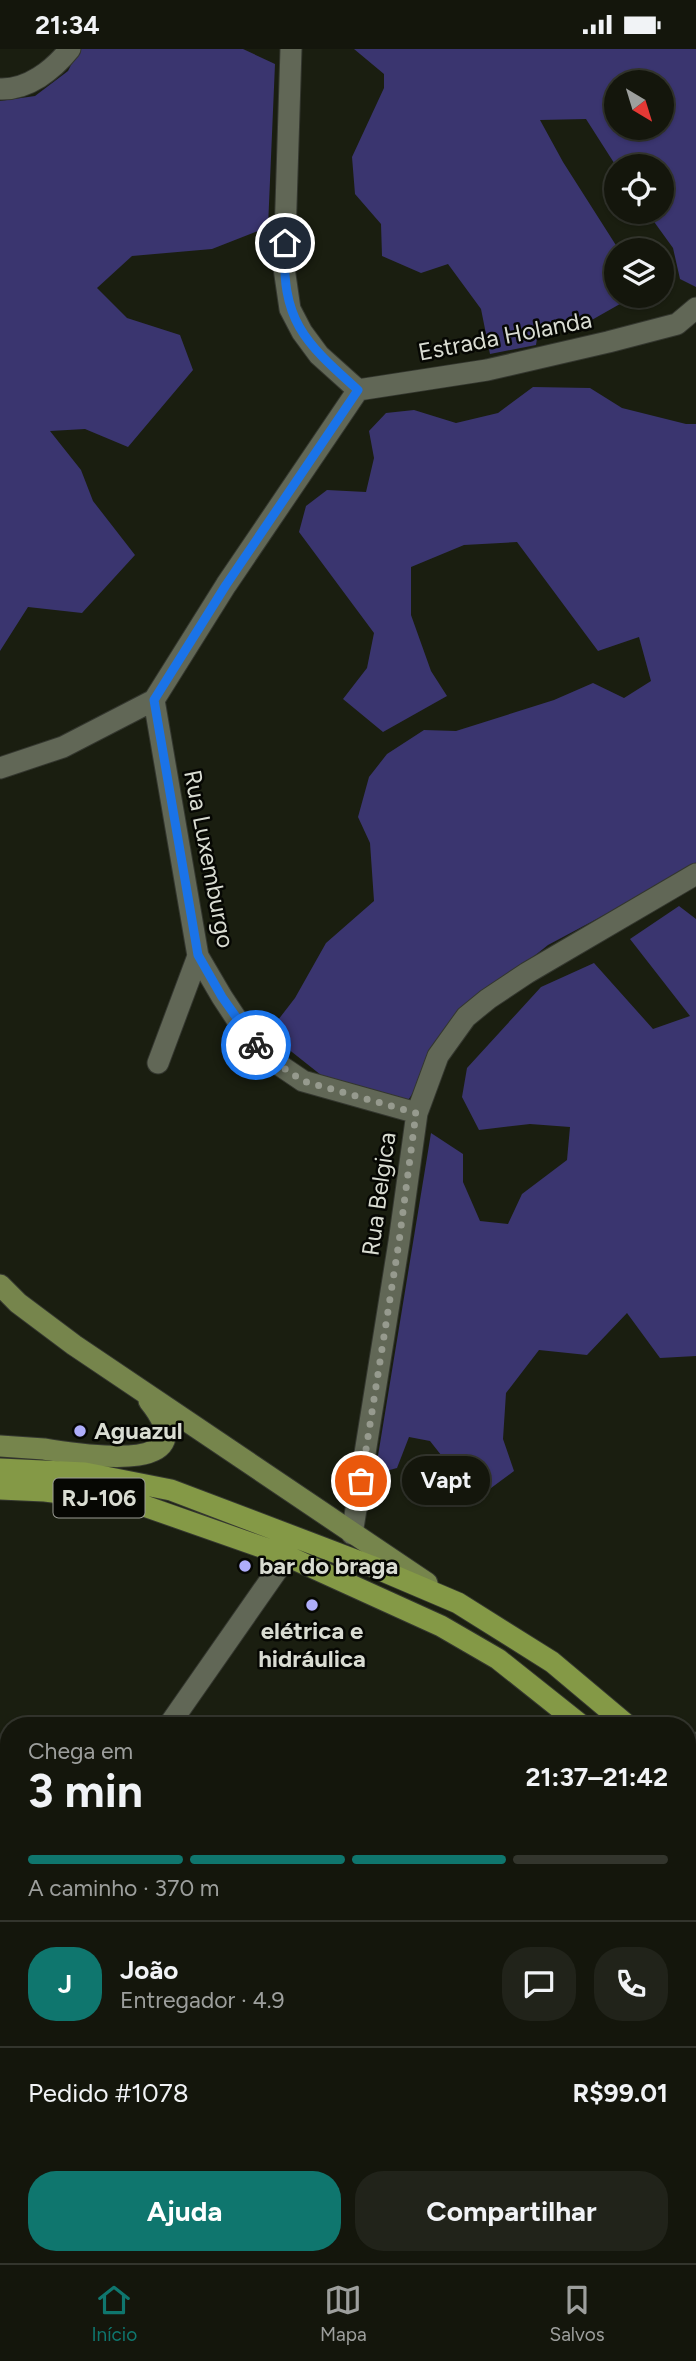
<!DOCTYPE html>
<html lang="pt">
<meta charset="utf-8">
<style>
body{margin:0;font-family:Figtree,sans-serif;background:#21231a;color:#f1f3f6;height:100vh;display:flex;flex-direction:column;font-size:26px;white-space:nowrap}
*{box-sizing:border-box;margin:0}
p{font-size:23px;color:#9d9f9d}
.icon{flex:none;width:38px;height:38px;fill:none;stroke:currentColor;stroke-width:2;stroke-linecap:round;stroke-linejoin:round}
.map{position:relative;flex:1;overflow:hidden}
.sheet{position:absolute;left:0px;top:1668px;width:696px;height:548px;display:flex;flex-direction:column;background:#14160c;border-radius:28px 28px 0 0;box-shadow:0 2px 5px #0004,0 0 0 2px #33352d}
.sheet>*{flex:none}
.needle{width:46px;rotate:142deg}
.controls{position:absolute;left:604px;top:21px;display:grid;gap:14px}
.controls a{display:grid;place-items:center;width:70px;height:70px;border-radius:50%;background:#14160c;box-shadow:0 2px 5px #0004,0 0 0 2px #33352d;font-size:35px}
.pin{position:absolute;display:grid;place-items:center;width:60px;height:60px;color:#fff;margin:-30px;border:4px solid #fff;border-radius:50%;box-shadow:0 2px 7px #0007}
.courier{position:absolute;display:grid;place-items:center;width:70px;height:70px;margin:-35px;border:5px solid #1a73e8;border-radius:50%;background:#fff;color:#222;box-shadow:0 2px 9px #0007}
.bubble{position:absolute;height:49px;border-radius:24px;background:#14160c;box-shadow:0 2px 5px #0004,0 0 0 2px #33352d;font-size:23px;font-weight:700;line-height:49px;text-align:center}
.head em{font-style:normal;font-weight:700}
.head div{display:flex;flex-direction:column-reverse}
.head{display:flex;align-items:center;justify-content:space-between;height:119px;padding:0 28px}
h1{font-size:46px;font-weight:700;line-height:52px}
.bar{display:grid;grid-template-columns:repeat(4,1fr);gap:10px 7px;align-content:center;height:84px;padding:0 28px}
.bar i{height:9px;border-radius:5px;background:#33352d}
.bar .selected{background:#0f766e}
.bar p{grid-column:span 4}
.line{display:flex;align-items:center;gap:18px;padding:0 28px;border-top:2px solid #33352d}
.line div{flex:1}
.round{display:grid;place-items:center;flex:none;width:74px;height:74px;border-radius:28px;background:#21231a}
.action{display:flex;gap:14px;margin-top:auto;padding:14px 28px}
.action a{flex:1;height:80px;border-radius:28px;background:#0f766e;color:#fff;font-size:28px;font-weight:700;line-height:80px;text-align:center}
.action a+a{background:#21231a;color:#f1f3f6}
.status{display:flex;justify-content:space-between;align-items:center;height:49px;padding:0 35px;background:#14160c;direction:ltr}
.status svg{height:19px;fill:currentColor}
.tab-bar{display:flex;justify-content:space-around;align-items:center;height:98px;border-top:2px solid #33352d;background:#14160c;font-size:19px;color:#9d9f9d}
.tab-bar a{display:grid;justify-items:center;gap:4px}
.tab-bar .selected{color:#0f766e}
.map>svg:first-child{display:block}
.green{fill:#3a356f;fill-rule:evenodd}
.lines{fill:none;stroke-linecap:round;stroke-linejoin:round}
.stream{stroke:#463e8a;stroke-width:5}
.minor-casing{stroke:#34372f;stroke-width:23}
.major-casing{stroke:#34372f;stroke-width:23}
.highway-casing{stroke:#34372f;stroke-width:23}
.minor{stroke:#616756;stroke-width:21}
.major{stroke:#76854c;stroke-width:21}
.highway{stroke:#849946;stroke-width:21}
.done{stroke:#969a8e;stroke-width:7;stroke-dasharray:0 12.6}
.route{stroke:#1a73e8;stroke-width:9}
.poi-dot{fill:#afaefa;stroke:#060703;stroke-width:2.5}
.labels{text-anchor:middle;stroke-width:5;stroke-linejoin:round;paint-order:stroke}
.shield{fill:#060703;stroke:#9a9c94;stroke-width:2}
.shield-label{font-size:23px;font-weight:bold;fill:#d9dcd2}
.street-label{font-size:24px;fill:#d9dcd2;stroke:#060703}
.poi-label{font-size:24px;font-weight:bold;fill:#d9dcd2;stroke:#060703;text-anchor:start}
</style>
<div class="status"><b>21:34</b><svg viewBox="0 0 49 12"><path d="M0 12V9h3v3zM5 12V6h3v6zM10 12V3h3v9zM15 12V0h3v12zM26 1h20v11H26zM47 4h2v5h-2z"/></svg></div>
<div class="map">
<svg width="696" height="2214" viewBox="0 0 696 2214">
<rect width="100%" height="100%" fill="#1a1e10"/>
<path class="green" d="M79,0H243L275,15L268,178L212,200L132,207L97,239L127,269L180,286L193,321L128,398L85,380L50,382L81,421L93,452L135,506L82,564L28,558L0,602V52L35,47L68,22Z
M354,0H696V238L680,230L673,199L647,163H662V117H616L586,70L540,71L563,113L619,201H616V247H627V251L590,272L539,277L536,296L490,305L481,260L448,215L421,224L382,207L381,175L355,145L352,108L384,39V25ZM662,33V79H616V33Z
M533,338L590,339L622,359L686,375H696V817L548,896L467,961L407,1053L326,1030L268,984L295,949L326,894L374,852L370,794L358,768L369,728L387,705L424,681L456,682L554,651L593,634L624,649L651,632L639,588L598,602L517,493L464,496L411,518V566L431,622L447,647L383,683L343,650L367,619L374,584L299,483L306,457L327,441L366,443L374,409L369,382L386,364L414,361L456,374L498,364Z
M679,857L696,870V1307L660,1309L627,1264L587,1306L539,1301L506,1344L503,1390L514,1422L487,1442L445,1411L430,1392L409,1388L397,1419L375,1425L431,1084L463,1105V1133L480,1172L508,1175L522,1145L567,1111L570,1078L530,1075L479,1081L462,1048L467,1019L541,938L594,914L653,980L690,967L630,890Z
M9,1987V2207H332L337,2214H0V1993Z"/>
<g class="lines">
<path class="stream" d="M0,1752L9,1757
M629,2207L644,2214"/>
<g class="minor-casing">
<path id="minor" d="M0,40C28,41 53,21 70,0
M358,341L487,321L608,293L677,275L696,259
M154,651L198,907L222,948L251,992L272,1011L303,1032L417,1064
M0,719L63,698L154,651L226,536L358,341L319,306L302,283L290,260L284,219L291,0
M158,1014L198,907
M352,1485L399,1193L417,1064L438,1007L466,968L488,950L527,924L696,825
M169,1676L287,1507
M688,1701L696,1694
M0,1818L9,1823
M688,1846L696,1843
M0,1895L9,1886
M552,2207L563,2214"/>
</g>
<g class="major-casing">
<path id="major" d="M0,1236L18,1254L74,1296L427,1534
M0,1397C15,1398 29,1399 44,1400C79,1405 211,1429 149,1352"/>
</g>
<g class="highway-casing">
<path id="highway" d="M0,1420L85,1424L171,1441L371,1517L458,1554L552,1613L627,1676
M0,1440L45,1442L133,1453L287,1507L441,1577L498,1610L581,1676
M688,1737L696,1745
M688,1776L696,1784"/>
</g>
<use href="#minor" class="minor"/>
<use href="#major" class="major"/>
<use href="#highway" class="highway"/>
</g>
<g class="lines">
<path class="done" d="M256,996L272,1011L303,1032L416,1064L399,1193L361,1432"/>
<path class="route" d="M256,996L222,948L198,906L154,651L226,536L358,341C303,292 281,271 285,194"/>
</g>
<g class="poi-dot">
<circle cx="80" cy="1382" r="7"/>
<circle cx="245" cy="1517" r="7"/>
<circle cx="312" cy="1556" r="7"/>
</g>
<g class="labels">
<rect class="shield" x="53.5" y="1429.5" width="91" height="39" rx="5"/>
<g class="shield-label">
<text x="99" y="1457">RJ-106</text>
</g>
<g class="street-label">
<text transform="translate(505 287) rotate(-11)" y="8">Estrada Holanda</text>
<text transform="translate(209 810) rotate(79)" y="8">Rua Luxemburgo</text>
<text transform="translate(379 1145) rotate(-82)" y="8">Rua Belgica</text>
</g>
<g class="poi-label">
<text x="94" y="1390">Aguazul</text>
<text x="259" y="1525">bar do braga</text>
<text x="312" y="1590" text-anchor="middle">elétrica e<tspan x="312" dy="28">hidráulica</tspan></text>
</g>
</g>
</svg>
<div class="controls">
<a><svg class="needle" viewBox="-14 -14 28 28"><path d="M0-13l5 13h-10z" fill="#e53935"/><path d="M0 13l5-13h-10z" fill="#9d9f9d"/></svg></a>
<a><svg class="icon" aria-label="locate" viewBox="0 0 24 24"><circle cx="12" cy="12" r="6"/><path d="M12 2v4M12 18v4M2 12h4M18 12h4"/></svg></a>
<a><svg class="icon" aria-label="layers" viewBox="0 0 24 24"><path d="M12 4l9 5-9 5-9-5zM3 14l9 5 9-5"/></svg></a>
</div>
<div class="pin" style="left:361px;top:1432px;background:#ea580c"><svg class="icon" aria-label="bag" viewBox="0 0 24 24"><path d="M5 8h14l-1 12H6zM9 8a3 3 0 0 1 6 0"/></svg></div>
<div class="pin" style="left:285px;top:194px;background:#1f2937"><svg class="icon" aria-label="home" viewBox="0 0 24 24"><path d="M3 11l9-7 9 7M6 9v11h12V9"/></svg></div>
<div class="courier" style="left:256px;top:996px"><svg class="icon" aria-label="bike" viewBox="0 0 24 24"><circle cx="6" cy="16" r="4"/><circle cx="18" cy="16" r="4"/><path d="M6 16l4-8h5l3 8M10 8l3 8H6M13 5h3"/></svg></div>
<div class="bubble" style="left:402px;top:1407px;width:88px">Vapt</div>
<section class="sheet">
<div class="head"><div><h1>3 min</h1><p>Chega em</p></div><em>21:37–21:42</em></div>
<div class="bar"><i class="selected"></i><i class="selected"></i><i class="selected"></i><i></i><p>A caminho · 370 m</p></div>
<div class="line" style="height:126px"><b class="round" style="background:#0f766e;color:#fff">J</b><div><b>João</b><p>Entregador · 4.9</p></div><a class="round"><svg class="icon" aria-label="chat" viewBox="0 0 24 24"><path d="M4 5h16v11H9l-5 4z"/></svg></a><a class="round"><svg class="icon" aria-label="phone" viewBox="0 0 24 24"><path d="M5 4h4l2 5-3 2q2 4 5 5l2-3 5 2v4C11 20 4 13 5 4z"/></svg></a></div>
<div class="line" style="height:91px"><div>Pedido #1078</div><b>R$99.01</b></div>
<div class="action"><a>Ajuda</a><a>Compartilhar</a></div>
</section>
</div>
<nav class="tab-bar">
<a class="selected"><svg class="icon" aria-label="home" viewBox="0 0 24 24"><path d="M3 11l9-7 9 7M6 9v11h12V9"/></svg>Início</a>
<a><svg class="icon" aria-label="map" viewBox="0 0 24 24"><path d="M3 6l6-2 6 2 6-2v14l-6 2-6-2-6 2zM9 4v14M15 6v14"/></svg>Mapa</a>
<a><svg class="icon" aria-label="saved" viewBox="0 0 24 24"><path d="M7 4h10v16l-5-4-5 4z"/></svg>Salvos</a>
</nav>
